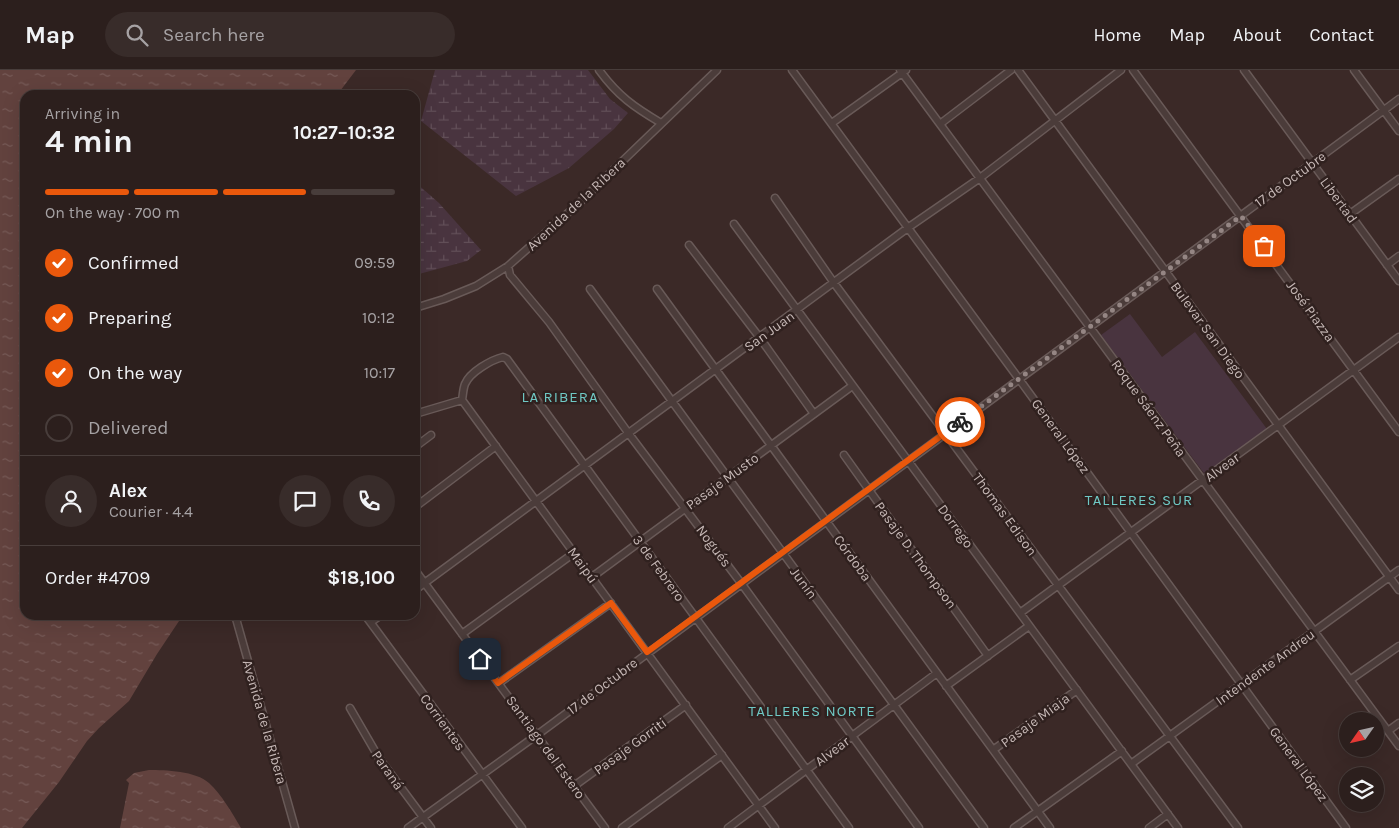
<!DOCTYPE html>
<meta charset="utf-8">
<style>
body{margin:0;font-family:Karla,sans-serif;background:#382c2a;color:#f1f3f6;height:100vh;display:flex;flex-direction:column;font-size:19px;white-space:nowrap}
*{box-sizing:border-box;margin:0}
p{font-size:16px;color:#a6a2a4}
.icon{flex:none;width:28px;height:28px;fill:none;stroke:currentColor;stroke-width:2;stroke-linecap:round;stroke-linejoin:round}
.map{position:relative;flex:1;overflow:hidden}
.panel{position:absolute;left:20px;top:20px;width:400px;height:530px;display:flex;flex-direction:column;background:#2c1f1d;border-radius:15px;box-shadow:0 5px 20px #0002,0 0 0 1px #483d3b}
.panel>*{flex:none}
.needle{width:32px;rotate:236deg}
.controls{position:absolute;left:1339px;top:642px;display:grid;gap:10px}
.controls a{display:grid;place-items:center;width:45px;height:45px;border-radius:50%;background:#2c1f1d;box-shadow:0 5px 20px #0002,0 0 0 1px #483d3b;font-size:25px}
.pin{position:absolute;display:grid;place-items:center;width:42px;height:42px;color:#fff;margin:-21px;border-radius:10px;box-shadow:0 2px 8px #0006}
.courier{position:absolute;display:grid;place-items:center;width:50px;height:50px;margin:-25px;border:4px solid #ea580c;border-radius:50%;background:#fff;color:#222;box-shadow:0 1px 6px #0007}
.headline em{font-style:normal;font-weight:700}
.headline div{display:flex;flex-direction:column-reverse}
.headline{display:flex;align-items:center;justify-content:space-between;height:85px;padding:0 25px}
h1{font-size:32px;font-weight:700;line-height:38px}
.bar{display:grid;grid-template-columns:repeat(4,1fr);gap:8px 5px;align-content:center;height:60px;padding:0 25px}
.bar i{height:6px;border-radius:4px;background:#483d3b}
.bar .active{background:#ea580c}
.bar p{grid-column:span 4}
.line{display:flex;align-items:center;gap:12px;padding:0 25px;border-top:1px solid #483d3b}
.line div{flex:1}
.round{display:grid;place-items:center;flex:none;width:52px;height:52px;border-radius:26px;background:#382c2a}
ol{padding:0 25px;list-style:none}
li{display:flex;align-items:center;gap:15px;height:55px}
li p{margin-inline-start:auto}
li .icon{padding:5px;border-radius:50%;background:#ea580c;color:#fff;stroke-width:4}
li:last-child{color:#a6a2a4}
li i{width:28px;height:28px;border:2px solid #483d3b;border-radius:50%}
header{display:flex;align-items:center;gap:30px;box-sizing:border-box;height:70px;padding:0 25px;background:#2c1f1d;border-bottom:1px solid #483d3b}
header strong{font-size:24px}
nav{display:flex;gap:28px;margin-inline-start:auto;font-size:18px}
.search{width:350px;height:45px;background:#382c2a;display:flex;align-items:center;gap:12px;box-sizing:border-box;padding:0 18px;border-radius:28px;color:#a6a2a4;font-size:19px}
.map>svg:first-child{display:block}
.green{fill:#49343f}
.wetland{fill:url(#wetland-marsh)}
.water{fill:url(#water-ripples)}
.lines{fill:none;stroke-linecap:round;stroke-linejoin:round}
.minor-casing{stroke:#695a58;stroke-width:9}
.minor{stroke:#4b3c3a;stroke-width:6}
.done{stroke:#958684;stroke-width:5;stroke-dasharray:0 9}
.route{stroke:#ea580c;stroke-width:6}
.labels{text-anchor:middle;stroke-width:5;stroke-linejoin:round;paint-order:stroke}
.street-label{font-size:14px;fill:#c6b8b6;stroke:#30211f}
.neighbourhood-label{font-size:15px;letter-spacing:1px;fill:#6fc9c5;stroke:#30211f}
</style>
<header>
<strong>Map</strong>
<div class="search"><svg class="icon" aria-label="search" viewBox="0 0 24 24"><circle cx="10" cy="10" r="6"/><path d="M15 15l6 6"/></svg>Search here</div>
<nav><a>Home</a><a>Map</a><a>About</a><a>Contact</a></nav>
</header>
<div class="map">
<svg width="1399" height="758" viewBox="0 0 1399 758">
<defs>
<pattern id="wetland-marsh" width="20" height="14" patternUnits="userSpaceOnUse" patternTransform="scale(1.25)"><rect width="20" height="14" fill="#49343f"/><path d="M1 5h8M5 5V1M11 12h8M15 12V8" fill="none" stroke="#624f58"/></pattern>
<pattern id="water-ripples" width="26" height="14" patternUnits="userSpaceOnUse" patternTransform="scale(1.25)"><rect width="26" height="14" fill="#62423e"/><path d="M2 4q2-2 4 0t4 0M15 11q2-2 4 0t4 0" fill="none" stroke="#775b58"/></pattern>
</defs>
<rect width="100%" height="100%" fill="#3b2927"/>
<path class="green" d="M1130,244L1162,287L1195,262L1267,359L1206,406L1101,265Z"/>
<path class="wetland" d="M435,0H588L610,29L628,43L614,59L569,98L516,126L421,51Z
M415,112L439,133L481,180L467,191L419,204L415,201Z"/>
<path class="water" d="M0,0H356L337,25H25V545H183L157,584L129,631L99,658L87,671L59,712L22,758H0Z
M149,700C165,700 196,701 209,713C222,725 232,743 241,758H120L129,713L126,710L134,703Z"/>
<g class="lines">
<g class="minor-casing">
<path id="minor" d="M599,0C618,26 634,37 661,53
M792,0L1019,309L1346,758
M900,0L1399,676
M1018,0L1399,520
M1133,0L1399,362
M1244,0L1399,211
M1354,0L1399,61
M832,53L906,0
M940,54L1011,0
M775,128L834,213L1238,758
M1350,144L1399,109
M734,154L1178,758
M689,175L760,268L814,344
M1387,195L1399,186
M508,196L510,205L549,252L629,364L741,513L919,758
M590,219L984,758
M657,219L1050,758
M415,238L444,229L476,216L508,196L578,134L717,0
M462,330C463,325 463,319 465,314C470,302 491,290 503,287L507,289L849,758
M462,330L775,758
M415,344L462,330
M415,377L431,365
M844,385L988,586
M415,437L496,376
M415,500L605,758
M592,507L852,316
M415,520L909,157L980,108L1121,0
M1020,543L1399,267
M235,545L295,758
M365,545L522,758
M371,552L381,545
M462,564L574,483
M1350,610L1399,576
M499,613L611,533
M946,616L1029,556
M350,638L379,688L431,758
M1388,661L1399,653
M993,680L1077,620
M1131,694L1399,500
M574,716L686,635
M408,758L537,665L1399,29
M622,758L722,685
M728,758L937,603
M1014,758L1122,681
M1149,758L1168,744"/>
</g>
<use href="#minor" class="minor"/>
</g>
<g class="lines">
<path class="done" d="M960,352L1241,146L1264,176"/>
<path class="route" d="M480,589L498,613L611,533L647,582L960,352"/>
</g>
<g class="labels">
<g class="street-label">
<text transform="translate(1290 109) rotate(-36)" y="5">17 de Octubre</text>
<text transform="translate(1339 130) rotate(54)" y="5">Libertad</text>
<text transform="translate(576 134) rotate(-43)" y="5">Avenida de la Ribera</text>
<text transform="translate(1311 241) rotate(54)" y="5">José Piazza</text>
<text transform="translate(1208 260) rotate(54)" y="5">Bulevar San Diego</text>
<text transform="translate(769 261) rotate(-36)" y="5">San Juan</text>
<text transform="translate(1149 338) rotate(54)" y="5">Roque Sáenz Peña</text>
<text transform="translate(1061 366) rotate(54)" y="5">General López</text>
<text transform="translate(1222 397) rotate(-36)" y="5">Alvear</text>
<text transform="translate(722 411) rotate(-36)" y="5">Pasaje Musto</text>
<text transform="translate(1005 444) rotate(54)" y="5">Thomas Edison</text>
<text transform="translate(956 456) rotate(54)" y="5">Dorrego</text>
<text transform="translate(714 476) rotate(53)" y="5">Nogués</text>
<text transform="translate(916 485) rotate(54)" y="5">Pasaje D. Thompson</text>
<text transform="translate(853 488) rotate(54)" y="5">Córdoba</text>
<text transform="translate(583 495) rotate(54)" y="5">Maipú</text>
<text transform="translate(659 498) rotate(54)" y="5">3 de Febrero</text>
<text transform="translate(804 513) rotate(54)" y="5">Junín</text>
<text transform="translate(1265 597) rotate(-36)" y="5">Intendente Andreu</text>
<text transform="translate(602 616) rotate(-37)" y="5">17 de Octubre</text>
<text transform="translate(1035 650) rotate(-36)" y="5">Pasaje Miaja</text>
<text transform="translate(265 652) rotate(74)" y="5">Avenida de la Ribera</text>
<text transform="translate(443 652) rotate(54)" y="5">Corrientes</text>
<text transform="translate(630 676) rotate(-36)" y="5">Pasaje Gorriti</text>
<text transform="translate(546 677) rotate(54)" y="5">Santiago del Estero</text>
<text transform="translate(832 681) rotate(-37)" y="5">Alvear</text>
<text transform="translate(1299 694) rotate(54)" y="5">General López</text>
<text transform="translate(388 700) rotate(55)" y="5">Paraná</text>
</g>
<g class="neighbourhood-label">
<text x="560" y="332">LA RIBERA</text>
<text x="1139" y="435">TALLERES SUR</text>
<text x="812" y="646">TALLERES NORTE</text>
</g>
</g>
</svg>
<div class="controls">
<a><svg class="needle" viewBox="-14 -14 28 28"><path d="M0-13l5 13h-10z" fill="#e53935"/><path d="M0 13l5-13h-10z" fill="#a6a2a4"/></svg></a>
<a><svg class="icon" aria-label="layers" viewBox="0 0 24 24"><path d="M12 4l9 5-9 5-9-5zM3 14l9 5 9-5"/></svg></a>
</div>
<div class="pin" style="left:1264px;top:176px;background:#ea580c"><svg class="icon" aria-label="bag" viewBox="0 0 24 24"><path d="M5 8h14l-1 12H6zM9 8a3 3 0 0 1 6 0"/></svg></div>
<div class="pin" style="left:480px;top:589px;background:#1f2937"><svg class="icon" aria-label="home" viewBox="0 0 24 24"><path d="M3 11l9-7 9 7M6 9v11h12V9"/></svg></div>
<div class="courier" style="left:960px;top:352px"><svg class="icon" aria-label="bike" viewBox="0 0 24 24"><circle cx="6" cy="16" r="4"/><circle cx="18" cy="16" r="4"/><path d="M6 16l4-8h5l3 8M10 8l3 8H6M13 5h3"/></svg></div>
<section class="panel">
<div class="headline"><div><h1>4 min</h1><p>Arriving in</p></div><em>10:27–10:32</em></div>
<div class="bar"><i class="active"></i><i class="active"></i><i class="active"></i><i></i><p>On the way · 700 m</p></div>
<ol>
<li><svg class="icon" aria-label="check" viewBox="0 0 24 24"><path d="M5 12l5 5 9-10"/></svg>Confirmed<p>09:59</p></li>
<li><svg class="icon" aria-label="check" viewBox="0 0 24 24"><path d="M5 12l5 5 9-10"/></svg>Preparing<p>10:12</p></li>
<li><svg class="icon" aria-label="check" viewBox="0 0 24 24"><path d="M5 12l5 5 9-10"/></svg>On the way<p>10:17</p></li>
<li><i></i>Delivered</li>
</ol>
<div class="line" style="height:90px"><a class="round"><svg class="icon" aria-label="person" viewBox="0 0 24 24"><circle cx="12" cy="8" r="4"/><path d="M4 21q1-7 8-7t8 7"/></svg></a><div><b>Alex</b><p>Courier · 4.4</p></div><a class="round"><svg class="icon" aria-label="chat" viewBox="0 0 24 24"><path d="M4 5h16v11H9l-5 4z"/></svg></a><a class="round"><svg class="icon" aria-label="phone" viewBox="0 0 24 24"><path d="M5 4h4l2 5-3 2q2 4 5 5l2-3 5 2v4C11 20 4 13 5 4z"/></svg></a></div>
<div class="line" style="height:65px"><div>Order #4709</div><b>$18,100</b></div>
</section>
</div>
